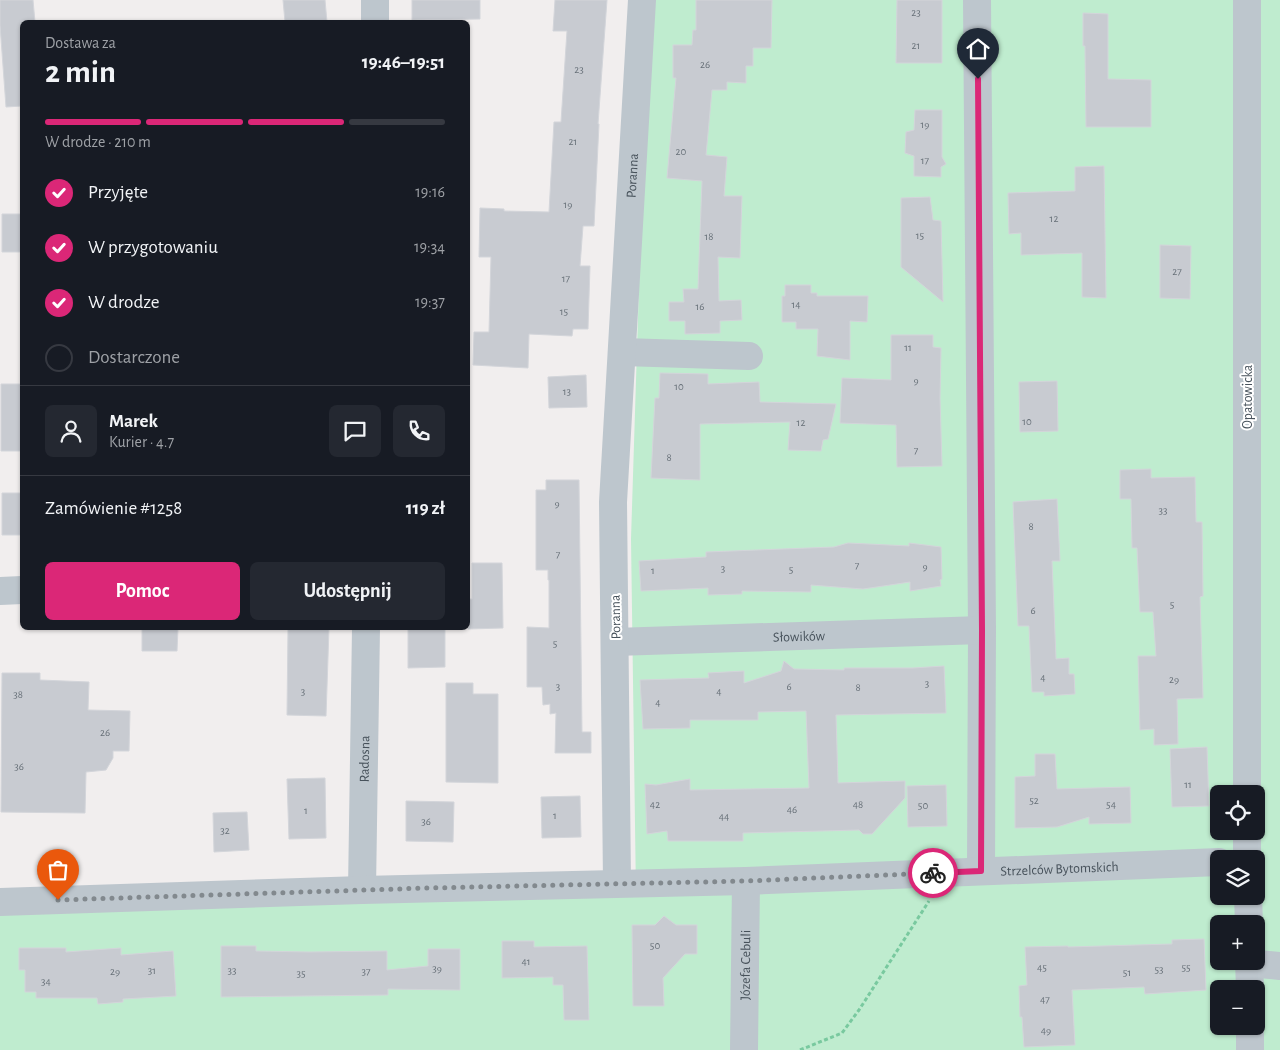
<!DOCTYPE html>
<html lang="pl">
<meta charset="utf-8">
<style>
body{margin:0;font-family:"Alegreya Sans",sans-serif;background:#242831;color:#f1f3f6;height:100vh;display:flex;flex-direction:column;font-size:19px;white-space:nowrap}
*{box-sizing:border-box;margin:0}
p{font-size:16px;color:#9ea1a6}
.icon{flex:none;width:28px;height:28px;fill:none;stroke:currentColor;stroke-width:2;stroke-linecap:round;stroke-linejoin:round}
.map{position:relative;flex:1;overflow:hidden}
.side{position:absolute;left:20px;top:20px;width:450px;height:610px;display:flex;flex-direction:column;background:#171b24;border-radius:8px;box-shadow:0 1px 4px #0004}
.side>*{flex:none}
.buttons{position:absolute;left:1210px;top:785px;display:grid;gap:10px}
.buttons a{display:grid;place-items:center;width:55px;height:55px;border-radius:8px;background:#171b24;box-shadow:0 1px 4px #0004;font-size:25px}
.pin{position:absolute;display:grid;place-items:center;width:42px;height:42px;color:#fff;margin:-51px -21px;border-radius:50% 50% 50% 0;rotate:-45deg;box-shadow:0 0 5px #0007}
.pin .icon{rotate:45deg}
.courier{position:absolute;display:grid;place-items:center;width:50px;height:50px;margin:-25px;border:4px solid #db2777;border-radius:50%;background:#fff;color:#222;box-shadow:0 1px 6px #0007}
.summary em{font-style:normal;font-weight:600}
.summary div{display:flex;flex-direction:column-reverse}
.summary{display:flex;align-items:center;justify-content:space-between;height:85px;padding:0 25px}
h1{font-size:32px;font-weight:600;line-height:38px}
.bar{display:grid;grid-template-columns:repeat(4,1fr);gap:8px 5px;align-content:center;height:60px;padding:0 25px}
.bar i{height:6px;border-radius:4px;background:#363941}
.bar .selected{background:#db2777}
.bar p{grid-column:span 4}
.line{display:flex;align-items:center;gap:12px;padding:0 25px;border-top:1px solid #363941}
.line div{flex:1}
.round{display:grid;place-items:center;flex:none;width:52px;height:52px;border-radius:8px;background:#242831}
ol{padding:0 25px;list-style:none}
li{display:flex;align-items:center;gap:15px;height:55px}
li p{margin-inline-start:auto}
li .icon{padding:5px;border-radius:50%;background:#db2777;color:#fff;stroke-width:4}
li:last-child{color:#9ea1a6}
li i{width:28px;height:28px;border:2px solid #363941;border-radius:50%}
.primary-button{display:flex;gap:10px;margin-top:auto;padding:10px 25px}
.primary-button a{flex:1;height:58px;border-radius:8px;background:#db2777;color:#fff;font-size:20px;font-weight:600;line-height:58px;text-align:center}
.primary-button a+a{background:#242831;color:#f1f3f6}
.map>svg:first-child{display:block}
.green{fill:#bfeccf;fill-rule:evenodd}
.building{fill:#c8cbd1;stroke:#d3d5da}
.lines{fill:none;stroke-linecap:round;stroke-linejoin:round}
.path{stroke:#79c99f;stroke-width:3;stroke-dasharray:4 2.5;stroke-linecap:butt}
.minor{stroke:#bdc6cd;stroke-width:28}
.done{stroke:#82898e;stroke-width:5;stroke-dasharray:0 9}
.route{stroke:#db2777;stroke-width:6}
.labels{text-anchor:middle;stroke-width:4;stroke-linejoin:round;paint-order:stroke}
.number-label{font-size:11px;fill:#677078}
.street-label{font-size:14px;fill:#47525b;stroke:#fff}
</style>
<div class="map">
<svg width="1280" height="1050" viewBox="0 0 1280 1050">
<rect width="100%" height="100%" fill="#f1eeee"/>
<path class="green" d="M648,0H1280V1050H0V907L636,895L631,539ZM1219,794H1256V831H1219ZM1219,859H1256V896H1219ZM1219,924H1256V961H1219ZM1219,989H1256V1026H1219Z"/>
<path class="building" d="M0,0H33L35,22H22V106L6,107L0,25Z
M283,0H325L327,22H285Z
M412,0H480V19L412,20Z
M555,0H607L598,124H599L594,226H583L580,266H590L588,329H573L572,336L529,334L528,368L473,365L474,332H489L491,257H479L480,208L504,209V211L549,212L554,122H561L567,31H553Z
M696,0H772L771,48H753V66H746V83L727,82V90H712L706,155L727,157L724,196H742L740,258L718,257L719,301L741,300L742,320L720,321V333L685,334V321H669V302H684L683,289H698L702,181L667,178L676,78H673V45H692L693,30H696Z
M897,0H942V63H896Z
M1083,13L1108,14V79L1151,80V127H1086L1085,46H1083Z
M915,110H942V157L946,164L941,167V177L914,176V156L905,153L906,132L914,130Z
M1104,166L1106,298L1082,297V253L1021,255V233L1009,234L1008,193L1075,191V167Z
M930,197L933,220L941,221L943,302L901,267V198Z
M2,214H22V252H2Z
M1160,245L1191,246L1190,299L1160,298Z
M785,285H811V293H817V296H868L867,322L850,321V360L817,356L818,329H796V322H782V296H785Z
M891,335H933V347L941,348L940,398L942,466L897,467L896,425L840,423L842,378L891,380Z
M660,373L708,374V384L759,382L760,402L836,404L828,439L823,440L821,451L788,450L790,422L700,424V480L651,478L655,398H659Z
M586,375L587,407L549,408L548,377Z
M1057,381L1058,431L1020,432L1019,382Z
M1,384H22V451H1Z
M1151,469V478L1195,477L1196,522H1202L1203,596L1200,597L1203,698L1177,699L1178,744L1154,745V729L1140,730L1138,656H1156L1153,612H1140L1137,548H1132L1131,499H1120V470Z
M546,480H579L582,732H591V753H555L556,713L550,714V704L543,705L542,687H527V627L549,628V580H548V570H536V490H546Z
M2,493H22V535H2Z
M1057,499L1060,561H1052L1056,659L1069,658V674H1074L1075,694L1044,696V692H1032L1029,626H1018L1013,502Z
M848,543L909,546V543L941,547L942,579L940,580L941,586L910,591V582L863,589L811,585V592L742,591V594L708,595V588L641,591L639,561L706,557V552L834,547Z
M472,563H502L503,628L468,629V599H472Z
M142,628H178L177,651H142Z
M288,628H329L326,716L287,715Z
M408,628H445V667L408,668Z
M784,661L794,669L844,670V668H913L944,666L946,713L836,715L838,783L905,781V798L872,834H863L859,830L743,833V841H668L667,831L647,834L645,784L656,785L690,779V790L809,788L806,711L758,712V720H690V728L643,729L640,680L709,678L708,673L744,671V683L781,671Z
M2,673H40V680L89,682L88,710L130,711L129,751H113V758L106,770L86,772L85,813L1,812Z
M446,683H473V694H498V783L446,782Z
M1207,747L1209,806L1172,807L1170,749Z
M1035,754H1055L1057,789L1130,787L1131,823L1089,824V817L1057,827L1015,828V777L1035,776Z
M325,778L326,838L289,839L287,779Z
M946,785L947,826L908,827L907,786Z
M580,796L581,837L542,838L541,797Z
M406,801L454,802L453,842L406,841Z
M247,812L249,850L214,852L213,813Z
M664,916L676,925H697V954H685L663,978L664,1006H633L632,925H655Z
M1204,939L1206,990L1145,994L1144,987L1072,990L1075,1045L1024,1047L1022,1017H1020L1019,986L1027,985L1025,947L1068,946V947L1172,944V940Z
M502,941H534V947L587,946L589,1020H564L563,985H553V977L502,978Z
M221,946H256V951L309,952L387,951V970L428,966V949H460V990L388,989V995L221,997Z
M19,948H66V952L121,948V955L173,951L176,996L123,999V1002L98,1004L97,998H36V992H25V970H19Z"/>
<g class="lines">
<path class="path" d="M800,1050L842,1033L859,1010L929,901"/>
<g class="minor">
<path d="M977,0L982,630L981,871"/>
<path d="M375,22V0"/>
<path d="M623,352L749,356"/>
<path d="M0,591L22,590"/>
<path id="s1" d="M615,642L982,630"/>
<path d="M1247,794V0"/>
<path d="M1247,859V831"/>
<path id="s2" d="M617,883L613,502L642,0"/>
<path id="s3" d="M362,890L366,628"/>
<path d="M1248,896L1249,924"/>
<path id="s4" d="M0,902L362,890L746,881L1219,862"/>
<path d="M1249,961L1250,989"/>
<path d="M1249,963L1280,966"/>
<path d="M1250,1026V1050"/>
<path id="s5" d="M744,1050L746,881"/>
</g>
</g>
<g class="lines">
<path class="done" d="M58,900L428,888L746,881L933,873"/>
<path class="route" d="M933,873L981,871L982,630L978,79"/>
</g>
<g class="labels">
<g class="number-label">
<text x="916" y="16">23</text>
<text x="916" y="49">21</text>
<text x="705" y="68">26</text>
<text x="579" y="73">23</text>
<text x="925" y="128">19</text>
<text x="573" y="145">21</text>
<text x="681" y="155">20</text>
<text x="925" y="164">17</text>
<text x="568" y="208">19</text>
<text x="1054" y="222">12</text>
<text x="920" y="239">15</text>
<text x="709" y="240">18</text>
<text x="1177" y="275">27</text>
<text x="566" y="282">17</text>
<text x="796" y="308">14</text>
<text x="700" y="310">16</text>
<text x="564" y="315">15</text>
<text x="908" y="351">11</text>
<text x="916" y="384">9</text>
<text x="679" y="390">10</text>
<text x="567" y="395">13</text>
<text x="1027" y="425">10</text>
<text x="801" y="426">12</text>
<text x="916" y="454">7</text>
<text x="669" y="461">8</text>
<text x="557" y="507">9</text>
<text x="1163" y="514">33</text>
<text x="1031" y="530">8</text>
<text x="558" y="558">7</text>
<text x="857" y="569">7</text>
<text x="925" y="570">9</text>
<text x="723" y="572">3</text>
<text x="791" y="573">5</text>
<text x="653" y="574">1</text>
<text x="1172" y="608">5</text>
<text x="1033" y="614">6</text>
<text x="555" y="647">5</text>
<text x="1043" y="681">4</text>
<text x="1174" y="683">29</text>
<text x="927" y="687">3</text>
<text x="558" y="690">3</text>
<text x="789" y="690">6</text>
<text x="858" y="691">8</text>
<text x="303" y="695">3</text>
<text x="719" y="695">4</text>
<text x="18" y="698">38</text>
<text x="658" y="706">4</text>
<text x="105" y="736">26</text>
<text x="19" y="770">36</text>
<text x="1188" y="788">11</text>
<text x="1034" y="804">52</text>
<text x="655" y="808">42</text>
<text x="858" y="808">48</text>
<text x="1111" y="808">54</text>
<text x="923" y="809">50</text>
<text x="792" y="813">46</text>
<text x="306" y="814">1</text>
<text x="555" y="819">1</text>
<text x="724" y="820">44</text>
<text x="426" y="825">36</text>
<text x="225" y="834">32</text>
<text x="655" y="949">50</text>
<text x="526" y="965">41</text>
<text x="1042" y="971">45</text>
<text x="1186" y="971">55</text>
<text x="437" y="972">39</text>
<text x="1159" y="973">53</text>
<text x="152" y="974">31</text>
<text x="232" y="974">33</text>
<text x="115" y="975">29</text>
<text x="366" y="975">37</text>
<text x="1127" y="976">51</text>
<text x="301" y="977">35</text>
<text x="46" y="985">34</text>
<text x="1045" y="1003">47</text>
<text x="1046" y="1034">49</text>
</g>
<g class="street-label">
<text dy="5" stroke="none"><textPath href="#s2" startOffset="708">Poranna</textPath></text>
<text transform="translate(1247 397) rotate(-90)" y="5">Opatowicka</text>
<text transform="translate(615 617) rotate(-91)" y="5">Poranna</text>
<text dy="5" stroke="none"><textPath href="#s1" startOffset="184">Słowików</textPath></text>
<text dy="5" stroke="none"><textPath href="#s3" startOffset="131">Radosna</textPath></text>
<text dy="5" stroke="none"><textPath href="#s4" startOffset="1060">Strzelców Bytomskich</textPath></text>
<text dy="5" stroke="none"><textPath href="#s5" startOffset="85">Józefa Cebuli</textPath></text>
</g>
</g>
</svg>
<div class="buttons">
<a><svg class="icon" aria-label="locate" viewBox="0 0 24 24"><circle cx="12" cy="12" r="6"/><path d="M12 2v4M12 18v4M2 12h4M18 12h4"/></svg></a>
<a><svg class="icon" aria-label="layers" viewBox="0 0 24 24"><path d="M12 4l9 5-9 5-9-5zM3 14l9 5 9-5"/></svg></a>
<a>+</a>
<a>−</a>
</div>
<div class="pin" style="left:58px;top:900px;background:#ea580c"><svg class="icon" aria-label="bag" viewBox="0 0 24 24"><path d="M5 8h14l-1 12H6zM9 8a3 3 0 0 1 6 0"/></svg></div>
<div class="pin" style="left:978px;top:79px;background:#1f2937"><svg class="icon" aria-label="home" viewBox="0 0 24 24"><path d="M3 11l9-7 9 7M6 9v11h12V9"/></svg></div>
<div class="courier" style="left:933px;top:873px"><svg class="icon" aria-label="bike" viewBox="0 0 24 24"><circle cx="6" cy="16" r="4"/><circle cx="18" cy="16" r="4"/><path d="M6 16l4-8h5l3 8M10 8l3 8H6M13 5h3"/></svg></div>
<section class="side">
<div class="summary"><div><h1>2 min</h1><p>Dostawa za</p></div><em>19:46–19:51</em></div>
<div class="bar"><i class="selected"></i><i class="selected"></i><i class="selected"></i><i></i><p>W drodze · 210 m</p></div>
<ol>
<li><svg class="icon" aria-label="check" viewBox="0 0 24 24"><path d="M5 12l5 5 9-10"/></svg>Przyjęte<p>19:16</p></li>
<li><svg class="icon" aria-label="check" viewBox="0 0 24 24"><path d="M5 12l5 5 9-10"/></svg>W przygotowaniu<p>19:34</p></li>
<li><svg class="icon" aria-label="check" viewBox="0 0 24 24"><path d="M5 12l5 5 9-10"/></svg>W drodze<p>19:37</p></li>
<li><i></i>Dostarczone</li>
</ol>
<div class="line" style="height:90px"><a class="round"><svg class="icon" aria-label="person" viewBox="0 0 24 24"><circle cx="12" cy="8" r="4"/><path d="M4 21q1-7 8-7t8 7"/></svg></a><div><b>Marek</b><p>Kurier · 4.7</p></div><a class="round"><svg class="icon" aria-label="chat" viewBox="0 0 24 24"><path d="M4 5h16v11H9l-5 4z"/></svg></a><a class="round"><svg class="icon" aria-label="phone" viewBox="0 0 24 24"><path d="M5 4h4l2 5-3 2q2 4 5 5l2-3 5 2v4C11 20 4 13 5 4z"/></svg></a></div>
<div class="line" style="height:65px"><div>Zamówienie #1258</div><b>119 zł</b></div>
<div class="primary-button"><a>Pomoc</a><a>Udostępnij</a></div>
</section>
</div>
